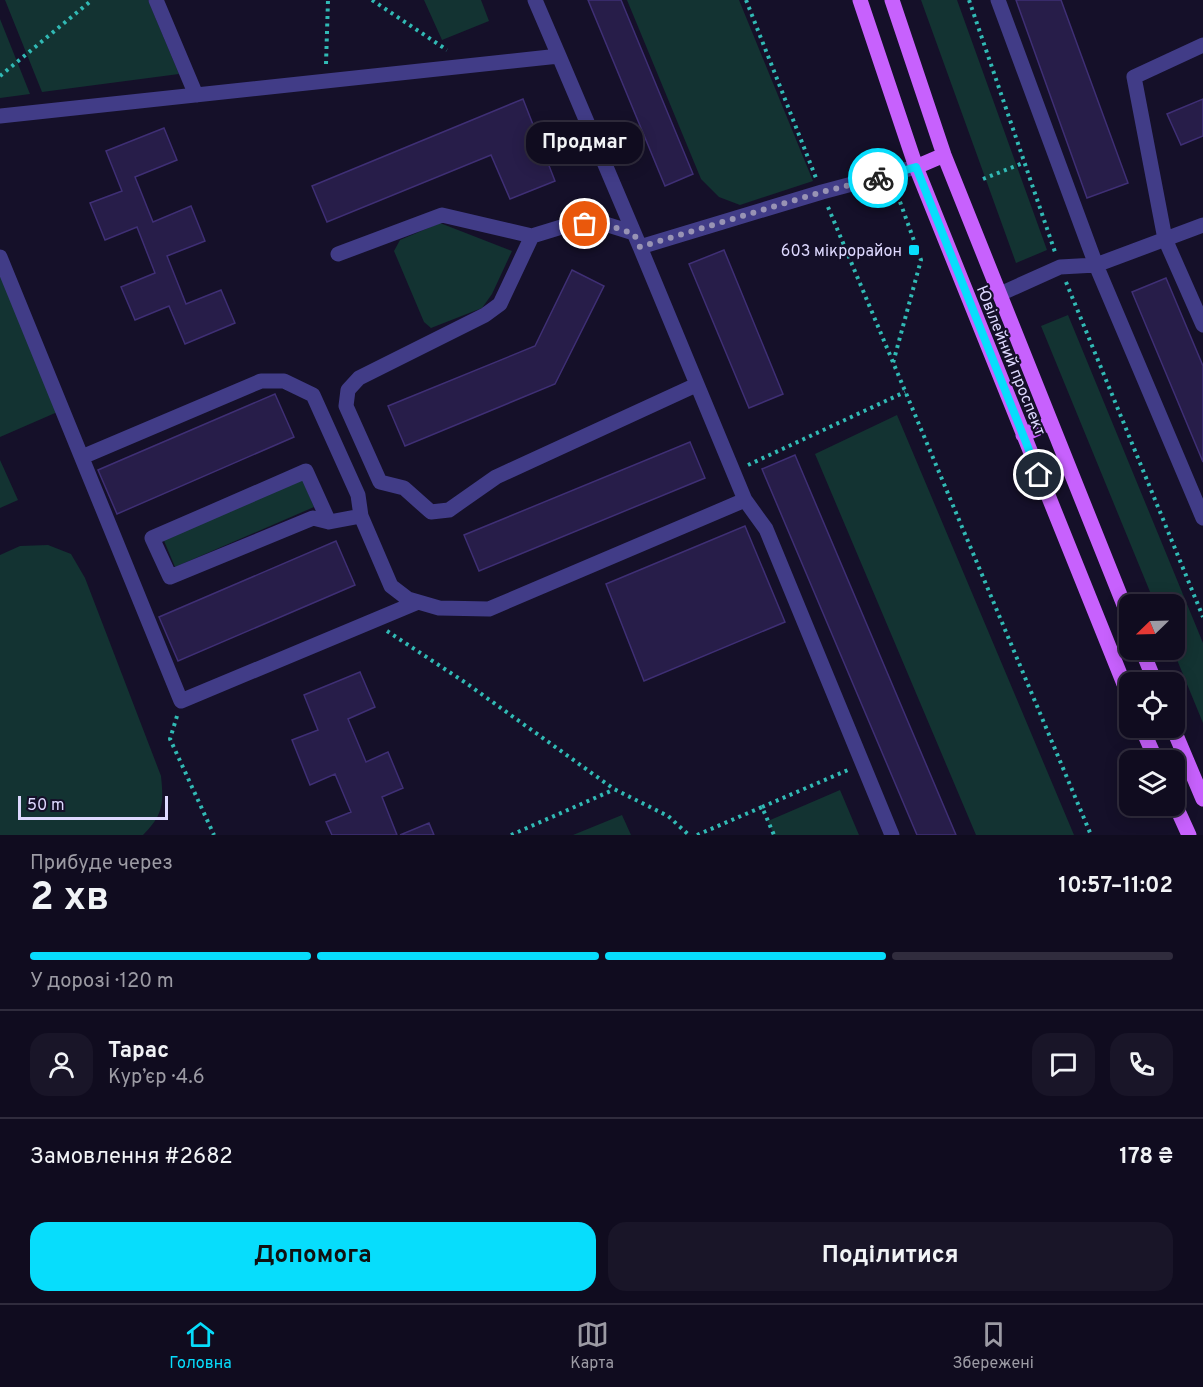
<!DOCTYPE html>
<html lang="uk">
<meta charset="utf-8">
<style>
body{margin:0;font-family:Overpass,sans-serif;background:#191528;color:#f1f3f6;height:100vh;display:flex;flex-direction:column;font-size:22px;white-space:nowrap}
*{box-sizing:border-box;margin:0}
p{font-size:20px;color:#9c9ba4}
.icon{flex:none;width:33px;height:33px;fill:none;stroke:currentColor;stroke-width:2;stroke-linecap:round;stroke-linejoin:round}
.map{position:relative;height:835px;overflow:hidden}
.sheet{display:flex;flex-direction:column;background:#100c1f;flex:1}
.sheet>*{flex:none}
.needle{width:39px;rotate:247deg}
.tools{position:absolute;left:1119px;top:594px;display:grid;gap:12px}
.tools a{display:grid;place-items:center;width:66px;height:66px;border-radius:12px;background:#100c1f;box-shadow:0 3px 15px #0003,0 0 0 2px #302c3d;font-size:30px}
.scale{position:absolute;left:18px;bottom:15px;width:150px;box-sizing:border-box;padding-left:6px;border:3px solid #ded9ff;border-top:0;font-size:16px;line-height:21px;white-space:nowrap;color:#ded9ff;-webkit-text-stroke:4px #151029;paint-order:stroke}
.pin{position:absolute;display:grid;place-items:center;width:51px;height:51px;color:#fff;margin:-26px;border:3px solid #fff;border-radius:50%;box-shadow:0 2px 6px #0007}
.courier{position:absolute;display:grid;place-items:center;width:60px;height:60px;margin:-30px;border:4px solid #07ddfc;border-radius:50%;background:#fff;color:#222;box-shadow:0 2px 8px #0007}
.bubble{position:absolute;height:42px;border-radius:18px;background:#100c1f;box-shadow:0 3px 15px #0003,0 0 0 2px #302c3d;font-size:20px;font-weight:700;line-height:42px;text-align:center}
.summary em{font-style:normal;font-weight:700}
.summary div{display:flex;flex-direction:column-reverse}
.summary{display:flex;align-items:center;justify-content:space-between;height:102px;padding:0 30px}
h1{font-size:39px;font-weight:700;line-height:45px}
.bar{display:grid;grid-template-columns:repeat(4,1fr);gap:9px 6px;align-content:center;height:72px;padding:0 30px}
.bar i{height:8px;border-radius:4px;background:#302c3d}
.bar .current{background:#07ddfc}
.bar p{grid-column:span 4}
.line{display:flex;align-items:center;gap:15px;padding:0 30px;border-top:2px solid #302c3d}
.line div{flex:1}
.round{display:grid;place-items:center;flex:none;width:63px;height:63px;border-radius:18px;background:#191528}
.action{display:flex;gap:12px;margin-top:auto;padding:12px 30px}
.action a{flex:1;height:69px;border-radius:18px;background:#07ddfc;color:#111;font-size:24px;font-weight:700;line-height:69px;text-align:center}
.action a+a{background:#191528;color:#f1f3f6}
.tabs{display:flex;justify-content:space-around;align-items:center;height:84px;border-top:2px solid #302c3d;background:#100c1f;font-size:16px;color:#9c9ba4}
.tabs a{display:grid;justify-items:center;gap:3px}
.tabs .current{color:#07ddfc}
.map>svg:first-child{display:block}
.green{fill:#133332}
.building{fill:#271d49;stroke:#3f2f75;stroke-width:1.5}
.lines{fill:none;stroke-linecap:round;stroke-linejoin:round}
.path{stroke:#31bab5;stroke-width:4;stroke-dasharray:3 4.5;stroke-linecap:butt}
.minor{stroke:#413c87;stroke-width:15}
.major{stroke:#c761fd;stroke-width:15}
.done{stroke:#9893b4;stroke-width:6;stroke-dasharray:0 10.8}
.route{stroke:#07ddfc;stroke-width:8}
.poi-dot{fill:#07ddfc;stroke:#151029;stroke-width:2}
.labels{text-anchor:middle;stroke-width:4.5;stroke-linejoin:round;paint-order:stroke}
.poi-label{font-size:16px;fill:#ded9ff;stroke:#151029;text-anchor:end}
.street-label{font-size:16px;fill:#ded9ff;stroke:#151029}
</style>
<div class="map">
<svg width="1203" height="835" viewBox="0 0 1203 835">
<rect width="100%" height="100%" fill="#151029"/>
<path class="green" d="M5,0H148L179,74L42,92Z
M424,0H481L489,21L442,40Z
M627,0H739L813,181L740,205L719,197L701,179Z
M921,0H957L1047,250L1016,263Z
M0,19L30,94L0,98Z
M440,223L512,251L492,294L482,308L431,328L424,322L394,251L400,240Z
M0,261L62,410L0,437Z
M1068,315L1203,643V723L1173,650L1174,604H1155L1041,326Z
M897,415L1074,835H976L815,454Z
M0,460L18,500L0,508Z
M301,476L314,507L175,567L162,536Z
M48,545L71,554L85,578L161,776C164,804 163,815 143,835H0V555L20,546Z
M840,790L859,835H774L768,821Z
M622,815L631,835H573Z"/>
<path class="building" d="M588,0H621L693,174L665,186Z
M1016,0H1061L1128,183L1087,198Z
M523,99L555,181L510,199L491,155L327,222L312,186Z
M1203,99V136L1181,145L1167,114Z
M164,128L177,160L135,177L153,222L191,206L205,241L167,256L186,304L221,290L235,323L185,344L169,306L135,320L121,287L155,273L137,227L105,240L90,203L122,191L106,151Z
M724,250L783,394L749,408L689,264Z
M572,270L604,286L555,384L405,446L388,406L535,346Z
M1166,278L1203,366V462L1132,292Z
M275,394L294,437L117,514L98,470Z
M690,442L705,478L479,571L464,535Z
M795,455L956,835H917L762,469Z
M745,526L785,622L644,681L606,584Z
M336,541L355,585L178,661L159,617Z
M360,672L375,707L348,719L366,762L388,752L403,788L382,797L397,835H332L326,822L351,812L335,774L310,785L292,740L318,730L304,695Z
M429,823L434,835H400Z"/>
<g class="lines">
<path class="path" d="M372,0L447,50
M746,0L816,178
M969,0L1055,252
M326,64L328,0
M0,76L92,0
M983,179L1023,163
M890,191L899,199L921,260L893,363
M828,207L1091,835
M1066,282L1203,617
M748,465L905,392
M387,631L466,683L614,789L668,816L689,835
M177,716L170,739L214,835
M762,807L848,770
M511,835L613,790
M697,835L762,807L774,835"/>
<path class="minor" d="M156,0L196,95
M535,0L559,56
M998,0L1096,265L1203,518
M1203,45L1134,77L1165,239L1203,325
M0,116L559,56L640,247L822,192L916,167
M532,236L500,304L485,315L359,378L348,390L346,406L380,482L404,488L431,512L449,510L496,477L696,385
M640,247L745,500L766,529L892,835
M338,254L442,215L532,236L568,225L602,223L634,233
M0,257L181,701L418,602
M1000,294L1060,267L1096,265L1203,225
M82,457L261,381H284L313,395L358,495L361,516
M329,522L306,471L152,538L170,577L313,518L329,522L361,516L391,586L408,599L439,608L489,609L745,500"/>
<path class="major" d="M860,0L916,167L1130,699
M892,0L944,155L1130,620
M916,167L944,155
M1023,435L1050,423
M1142,650L1155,682
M1142,728L1156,760
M1173,728L1203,799
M1174,802L1189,835"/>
</g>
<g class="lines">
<path class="done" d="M585,224L602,223L634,234L640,247L822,192L878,178"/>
<path class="route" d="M878,178L916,167L1039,475"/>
</g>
<rect class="poi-dot" x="908" y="244" width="12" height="12" rx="3"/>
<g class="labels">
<g class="poi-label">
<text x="902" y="256">603 мікрорайон</text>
</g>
<g class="street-label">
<text transform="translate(1012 360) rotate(68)" y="6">Ювілейний проспект</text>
</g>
</g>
</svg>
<div class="tools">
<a><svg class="needle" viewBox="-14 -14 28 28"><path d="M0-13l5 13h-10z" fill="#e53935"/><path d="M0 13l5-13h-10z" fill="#9c9ba4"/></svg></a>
<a><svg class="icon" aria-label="locate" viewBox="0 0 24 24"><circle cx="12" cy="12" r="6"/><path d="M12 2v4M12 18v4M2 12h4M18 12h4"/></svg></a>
<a><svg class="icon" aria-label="layers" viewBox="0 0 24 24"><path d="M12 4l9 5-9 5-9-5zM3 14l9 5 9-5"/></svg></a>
</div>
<div class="scale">50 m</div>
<div class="pin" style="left:585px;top:224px;background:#ea580c"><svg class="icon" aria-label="bag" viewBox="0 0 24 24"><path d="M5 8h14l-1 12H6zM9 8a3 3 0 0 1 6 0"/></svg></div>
<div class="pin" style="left:1039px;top:475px;background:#1f2937"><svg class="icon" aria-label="home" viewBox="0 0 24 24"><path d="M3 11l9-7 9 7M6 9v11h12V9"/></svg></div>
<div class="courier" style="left:878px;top:178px"><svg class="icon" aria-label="bike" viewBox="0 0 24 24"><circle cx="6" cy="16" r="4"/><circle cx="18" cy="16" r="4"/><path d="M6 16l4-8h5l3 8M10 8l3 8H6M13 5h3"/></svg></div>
<div class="bubble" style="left:526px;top:122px;width:117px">Продмаг</div>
</div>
<section class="sheet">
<div class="summary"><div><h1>2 хв</h1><p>Прибуде через</p></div><em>10:57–11:02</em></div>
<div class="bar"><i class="current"></i><i class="current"></i><i class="current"></i><i></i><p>У дорозі · 120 m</p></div>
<div class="line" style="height:108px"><a class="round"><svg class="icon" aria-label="person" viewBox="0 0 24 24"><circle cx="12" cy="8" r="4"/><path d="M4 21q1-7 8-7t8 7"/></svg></a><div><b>Тарас</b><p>Кур’єр · 4.6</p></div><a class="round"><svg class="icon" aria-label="chat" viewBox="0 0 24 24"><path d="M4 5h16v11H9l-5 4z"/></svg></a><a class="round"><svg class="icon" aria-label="phone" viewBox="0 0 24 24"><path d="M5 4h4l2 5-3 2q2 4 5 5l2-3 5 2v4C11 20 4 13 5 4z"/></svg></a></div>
<div class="line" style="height:78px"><div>Замовлення #2682</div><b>178 ₴</b></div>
<div class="action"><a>Допомога</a><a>Поділитися</a></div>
</section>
<nav class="tabs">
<a class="current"><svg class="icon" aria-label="home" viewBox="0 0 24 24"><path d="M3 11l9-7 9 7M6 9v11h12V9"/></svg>Головна</a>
<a><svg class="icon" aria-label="map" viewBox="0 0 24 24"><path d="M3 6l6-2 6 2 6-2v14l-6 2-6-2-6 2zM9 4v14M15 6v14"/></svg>Карта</a>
<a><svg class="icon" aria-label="saved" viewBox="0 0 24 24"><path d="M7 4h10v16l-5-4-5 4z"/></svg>Збережені</a>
</nav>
